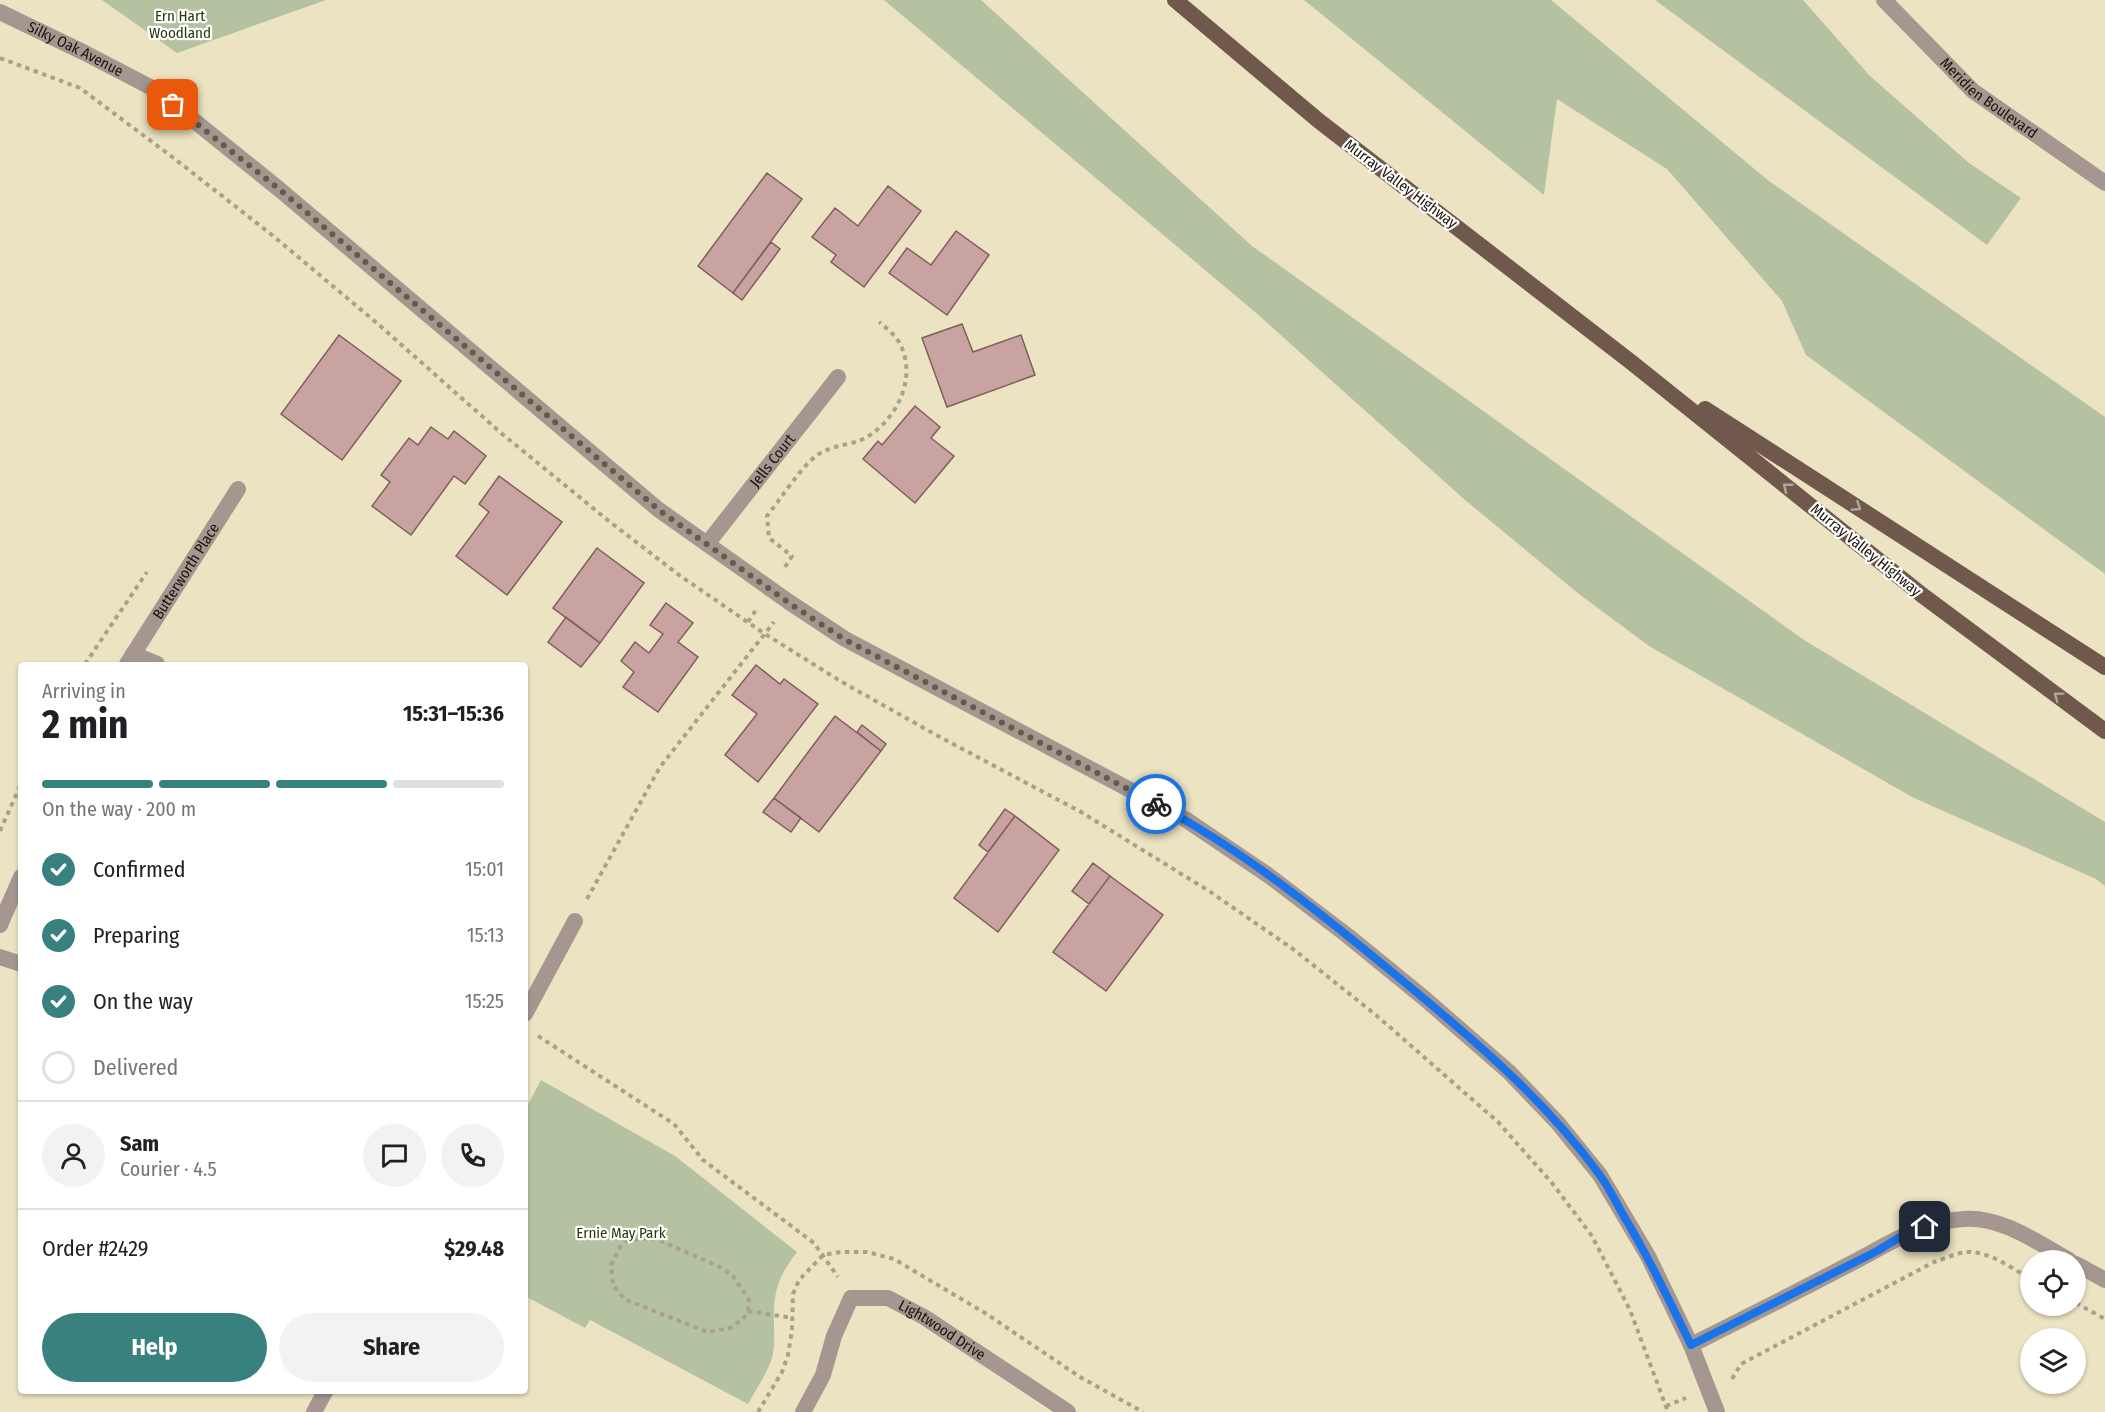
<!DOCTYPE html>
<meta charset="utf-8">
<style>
body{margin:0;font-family:"Fira Sans Condensed",sans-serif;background:#f2f2f2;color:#202124;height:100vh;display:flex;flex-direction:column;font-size:22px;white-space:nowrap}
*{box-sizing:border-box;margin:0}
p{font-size:20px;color:#757577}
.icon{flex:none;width:33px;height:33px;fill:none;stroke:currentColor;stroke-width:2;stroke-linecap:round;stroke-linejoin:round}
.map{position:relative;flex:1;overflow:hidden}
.details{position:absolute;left:18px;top:662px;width:510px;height:732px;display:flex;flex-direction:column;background:#fff;border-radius:6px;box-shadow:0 2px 4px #0004}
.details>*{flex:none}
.fabs{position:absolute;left:2020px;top:1250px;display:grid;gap:12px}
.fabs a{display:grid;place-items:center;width:66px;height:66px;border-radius:50%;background:#fff;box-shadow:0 2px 4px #0004;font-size:30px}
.pin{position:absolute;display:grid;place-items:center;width:51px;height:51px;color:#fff;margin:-26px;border-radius:12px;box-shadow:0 3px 9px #0006}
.courier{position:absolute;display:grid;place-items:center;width:60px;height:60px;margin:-30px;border:4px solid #1a73e8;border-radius:50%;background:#fff;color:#222;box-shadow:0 2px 8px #0007}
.head em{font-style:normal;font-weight:700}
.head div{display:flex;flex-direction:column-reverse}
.head{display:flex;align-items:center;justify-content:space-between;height:102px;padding:0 24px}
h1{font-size:39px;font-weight:700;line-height:45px}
.bar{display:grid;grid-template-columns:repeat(4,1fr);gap:9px 6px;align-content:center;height:72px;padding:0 24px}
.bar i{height:8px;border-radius:4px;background:#e0e0e0}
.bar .on{background:#39817f}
.bar p{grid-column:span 4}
.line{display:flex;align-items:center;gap:15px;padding:0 24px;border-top:2px solid #e0e0e0}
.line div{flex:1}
.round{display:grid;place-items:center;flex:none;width:63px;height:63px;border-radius:32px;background:#f2f2f2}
ol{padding:0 24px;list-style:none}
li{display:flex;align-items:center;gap:18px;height:66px}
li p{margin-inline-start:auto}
li .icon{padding:6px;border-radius:50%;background:#39817f;color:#fff;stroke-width:4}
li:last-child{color:#757577}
li i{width:33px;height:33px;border:3px solid #e0e0e0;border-radius:50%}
.button{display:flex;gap:12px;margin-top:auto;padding:12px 24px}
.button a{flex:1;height:69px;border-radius:36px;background:#39817f;color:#fff;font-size:24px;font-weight:700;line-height:69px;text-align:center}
.button a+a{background:#f2f2f2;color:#202124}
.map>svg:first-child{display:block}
.green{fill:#b5c2a2}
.building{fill:#c8a3a1;stroke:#805e5d;stroke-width:1.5}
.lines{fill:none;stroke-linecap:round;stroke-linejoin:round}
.path{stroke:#a9a288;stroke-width:4;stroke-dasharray:4.5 4.5;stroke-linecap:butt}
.minor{stroke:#a59790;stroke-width:16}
.primary{stroke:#71584c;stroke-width:16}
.oneway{stroke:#b1a39d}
.done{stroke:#625c4a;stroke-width:6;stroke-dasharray:0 10.8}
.route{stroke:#1a73e8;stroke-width:8}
.labels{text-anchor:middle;stroke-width:4.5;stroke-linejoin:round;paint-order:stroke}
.park-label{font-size:15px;fill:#29380b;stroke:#fff}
.street-label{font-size:15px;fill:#181409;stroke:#fff}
</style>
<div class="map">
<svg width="2105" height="1412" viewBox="0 0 2105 1412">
<rect width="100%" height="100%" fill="#ece3c2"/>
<path class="green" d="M102,0H326L177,53Z
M884,0H981L1252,246L1804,640L2105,822V886L2096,879L1912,797L1649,646L1579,594L1465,500L1255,312Z
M1304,0H1551L1769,181L2105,417V574L1806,355L1782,301L1667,169L1557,99L1544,195Z
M1655,0H1803L1870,76L1969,163L2021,198L1987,245Z
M541,1080L675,1156L797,1252C777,1278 773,1293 774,1325C774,1336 775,1347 772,1358C767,1374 756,1389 748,1404L590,1320L585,1328L525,1296V1110Z"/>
<path class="building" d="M767,173L802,199L733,293L698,266Z
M888,186L921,211L864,287L831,262L836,255L812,237L835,208L858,226Z
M956,231L989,255L947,315L889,273L907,248L931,265Z
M771,242L780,249L742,300L733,293Z
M962,324L973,352L1021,335L1035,375L947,407L922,338Z
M339,335L401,381L342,460L281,414Z
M915,406L940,427L931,438L954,456L915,503L863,459L878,441L882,445Z
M431,427L448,439L454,431L486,456L465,484L454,476L411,535L372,506L390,482L381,475L409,438L418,445Z
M499,476L562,522L507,595L456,556L489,512L479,504Z
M597,548L644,583L600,643L553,608Z
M666,603L693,623L678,642L698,657L658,712L623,687L634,672L621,661L635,642L649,653L663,634L650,625Z
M566,617L600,643L581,667L548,642Z
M756,665L780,684L784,679L818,704L758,782L725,755L757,714L732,695Z
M835,716L881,751L819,832L774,798Z
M862,725L886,744L881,751L857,732Z
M774,798L801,818L791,832L763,812Z
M1005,809L1015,816L988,852L979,845Z
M1015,816L1059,850L998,932L954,898Z
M1093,863L1110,876L1089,904L1072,891Z
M1110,876L1163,915L1106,991L1053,952Z"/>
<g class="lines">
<path class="path" d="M0,58L80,88L171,156L272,235L378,324L501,433L610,522L679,575L765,634L842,682L938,736L1081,812L1209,891L1293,949L1376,1015L1498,1122L1552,1183L1592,1236L1630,1310L1668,1412
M785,567L792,556L769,538L767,516C779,501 802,466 816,456C832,444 852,446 867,437C898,418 918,376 899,342C894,334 886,328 879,322
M748,622L756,610
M85,664L147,572
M0,831L21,784
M587,899L660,767L774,622
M538,1036L674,1124L703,1160L814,1243L838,1277
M2076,1303L2105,1319
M748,1311L749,1300L733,1276L720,1267L661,1241L648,1238L626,1241L620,1247L611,1265L613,1285L624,1299L707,1332L730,1328L743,1319L748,1311L793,1318
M1732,1379L1741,1364L1934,1262C1944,1259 1956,1253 1966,1252C1990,1251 2011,1268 2031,1279
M1666,1406L1686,1398
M758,1412L782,1372L788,1355L792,1330L793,1294L799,1280L823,1255L841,1252H867L894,1259L985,1313L1080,1377L1143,1412"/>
<g class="minor">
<path id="s1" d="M1884,0L1973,91L2105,183"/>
<path id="s2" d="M0,12L85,53L156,90L279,189L659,510L789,602L845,639L1185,819L1268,875L1348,936L1424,998L1509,1072L1557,1122L1600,1175L1648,1256L1691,1345L1717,1412"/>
<path id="s3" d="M707,544L838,377"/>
<path d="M133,654L157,664"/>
<path id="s4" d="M127,664L238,489"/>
<path d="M0,925L21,877"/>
<path d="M0,957L21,964"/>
<path d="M525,1014L575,921"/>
<path d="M2076,1264L2105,1280"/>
<path d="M1691,1345C1743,1319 1795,1293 1846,1266C1884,1247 1920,1221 1964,1219C2001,1216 2038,1243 2069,1260"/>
<path d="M314,1412L326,1390"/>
<path id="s5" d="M803,1412L823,1375L834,1336L851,1298H888L924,1317L1068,1412"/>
</g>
<path class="primary" d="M1175,0L1319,121L1631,362L1922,595L2105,731
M1705,409L2105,667"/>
</g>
<defs><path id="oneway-chevron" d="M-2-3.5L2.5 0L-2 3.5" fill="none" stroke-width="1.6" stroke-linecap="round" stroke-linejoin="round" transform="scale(1.5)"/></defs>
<g class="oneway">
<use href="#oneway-chevron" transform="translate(1787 487) rotate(-141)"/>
<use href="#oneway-chevron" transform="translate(1857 507) rotate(33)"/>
<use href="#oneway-chevron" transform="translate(2058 696) rotate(-143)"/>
</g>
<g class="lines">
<path class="done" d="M173,105L279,189L659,510L789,603L844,639L1156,804"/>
<path class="route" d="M1156,804C1241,849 1318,911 1392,972C1466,1033 1542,1096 1599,1174C1608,1186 1615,1200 1622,1213C1648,1256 1669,1300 1691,1345L1877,1251L1910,1231L1925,1227"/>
</g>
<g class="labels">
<g class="park-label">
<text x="180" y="21">Ern Hart<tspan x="180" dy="17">Woodland</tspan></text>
<text x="621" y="1238">Ernie May Park</text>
</g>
<g class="street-label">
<text dy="5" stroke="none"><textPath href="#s2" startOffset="84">Silky Oak Avenue</textPath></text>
<text dy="5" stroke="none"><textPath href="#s1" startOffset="144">Meridien Boulevard</textPath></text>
<text transform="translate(1401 184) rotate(37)" y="5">Murray Valley Highway</text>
<text dy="5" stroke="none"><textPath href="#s3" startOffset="106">Jells Court</textPath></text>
<text transform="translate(1866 550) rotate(39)" y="5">Murray Valley Highway</text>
<text dy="5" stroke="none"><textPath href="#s4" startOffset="110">Butterworth Place</textPath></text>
<text dy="5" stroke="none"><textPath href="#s5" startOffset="224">Lightwood Drive</textPath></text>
</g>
</g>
</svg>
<div class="fabs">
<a><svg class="icon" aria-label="locate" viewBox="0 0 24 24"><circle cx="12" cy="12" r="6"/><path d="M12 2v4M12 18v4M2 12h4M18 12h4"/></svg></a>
<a><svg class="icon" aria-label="layers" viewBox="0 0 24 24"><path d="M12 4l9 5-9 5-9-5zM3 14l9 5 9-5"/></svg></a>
</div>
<div class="pin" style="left:173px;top:105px;background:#ea580c"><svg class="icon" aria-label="bag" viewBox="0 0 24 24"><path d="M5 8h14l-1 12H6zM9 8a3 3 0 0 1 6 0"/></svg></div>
<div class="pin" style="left:1925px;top:1227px;background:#1f2937"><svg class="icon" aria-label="home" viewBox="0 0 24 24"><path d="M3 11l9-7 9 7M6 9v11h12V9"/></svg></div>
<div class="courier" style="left:1156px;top:804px"><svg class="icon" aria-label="bike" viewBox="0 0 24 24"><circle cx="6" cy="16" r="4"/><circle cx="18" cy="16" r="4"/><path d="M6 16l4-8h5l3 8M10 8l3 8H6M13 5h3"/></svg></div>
<section class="details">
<div class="head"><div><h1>2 min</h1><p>Arriving in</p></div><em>15:31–15:36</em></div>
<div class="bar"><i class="on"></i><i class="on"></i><i class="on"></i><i></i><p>On the way · 200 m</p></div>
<ol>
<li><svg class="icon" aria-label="check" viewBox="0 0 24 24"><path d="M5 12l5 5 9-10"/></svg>Confirmed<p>15:01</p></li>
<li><svg class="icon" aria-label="check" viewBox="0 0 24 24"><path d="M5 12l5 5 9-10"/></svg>Preparing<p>15:13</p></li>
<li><svg class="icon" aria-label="check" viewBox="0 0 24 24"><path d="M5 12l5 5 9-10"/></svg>On the way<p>15:25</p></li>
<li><i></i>Delivered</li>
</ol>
<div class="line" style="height:108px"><a class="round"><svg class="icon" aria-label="person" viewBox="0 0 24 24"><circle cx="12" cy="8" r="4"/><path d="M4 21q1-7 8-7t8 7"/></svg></a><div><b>Sam</b><p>Courier · 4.5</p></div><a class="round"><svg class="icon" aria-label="chat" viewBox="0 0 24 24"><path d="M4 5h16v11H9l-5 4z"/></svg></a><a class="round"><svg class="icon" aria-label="phone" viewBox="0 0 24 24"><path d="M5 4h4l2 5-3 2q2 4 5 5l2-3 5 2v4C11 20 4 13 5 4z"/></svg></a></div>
<div class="line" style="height:78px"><div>Order #2429</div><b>$29.48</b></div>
<div class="button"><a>Help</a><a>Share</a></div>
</section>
</div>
